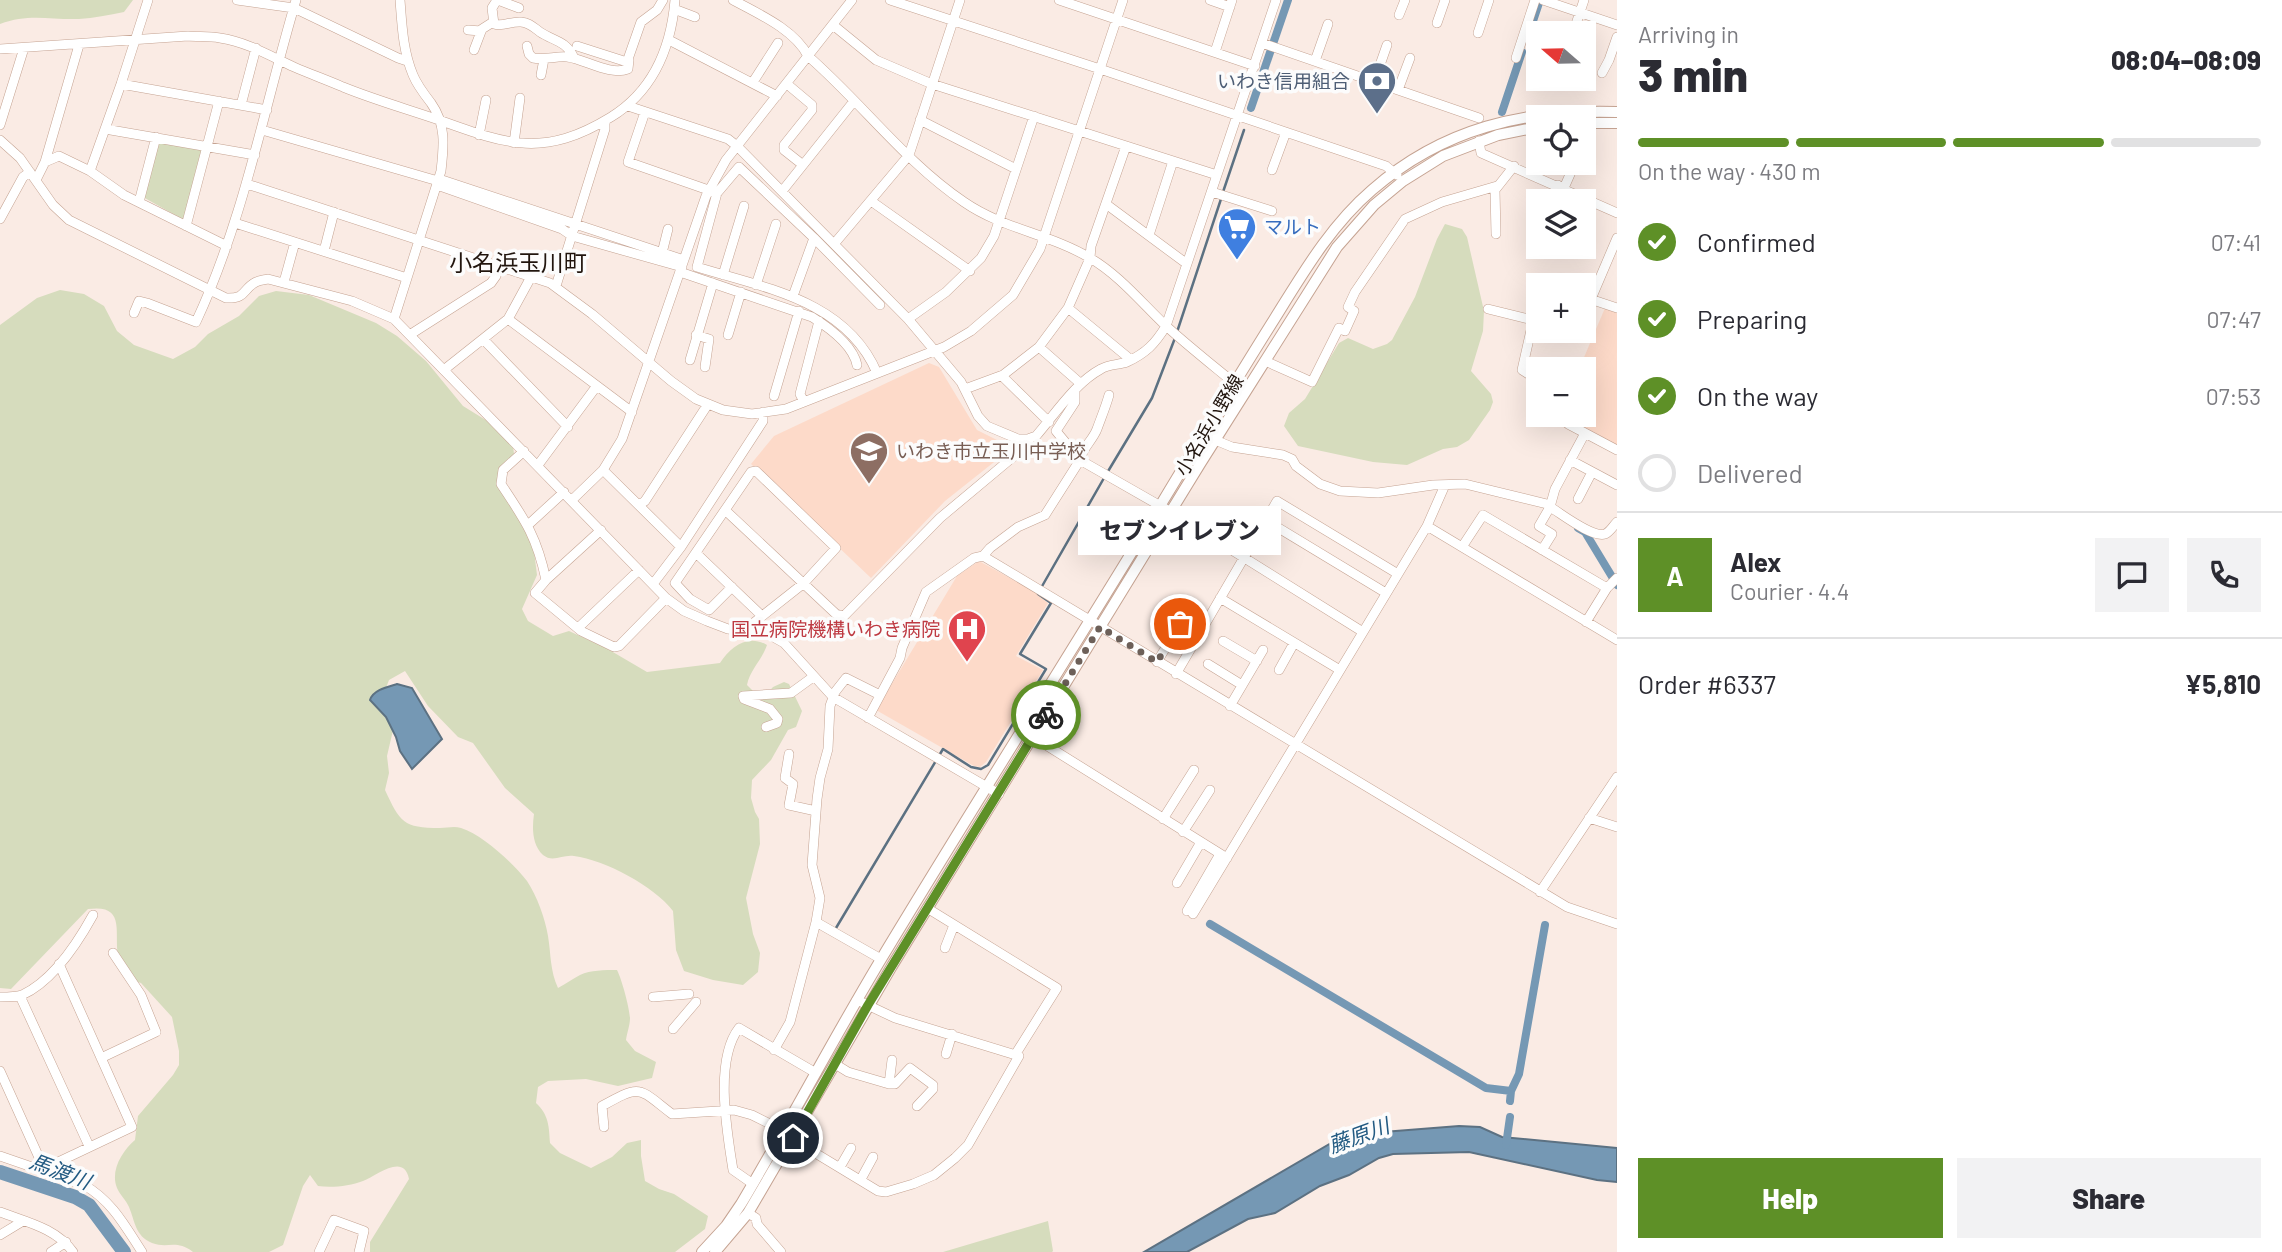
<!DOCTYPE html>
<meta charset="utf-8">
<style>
body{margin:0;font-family:Barlow,"Noto Sans JP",sans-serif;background:#f2f2f3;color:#2b2b33;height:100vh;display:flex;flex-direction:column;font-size:26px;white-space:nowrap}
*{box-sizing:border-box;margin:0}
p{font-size:23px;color:#7c7c81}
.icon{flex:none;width:38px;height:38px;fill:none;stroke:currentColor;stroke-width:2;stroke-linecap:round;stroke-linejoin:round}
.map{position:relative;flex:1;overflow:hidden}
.details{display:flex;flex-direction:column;background:#fff;width:665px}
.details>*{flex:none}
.needle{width:46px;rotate:290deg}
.tools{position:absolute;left:1526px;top:21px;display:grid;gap:14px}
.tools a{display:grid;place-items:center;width:70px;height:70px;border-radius:0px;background:#fff;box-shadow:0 7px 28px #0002;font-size:35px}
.pin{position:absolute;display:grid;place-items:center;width:60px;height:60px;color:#fff;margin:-30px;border:4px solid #fff;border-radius:50%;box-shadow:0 2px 7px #0007}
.courier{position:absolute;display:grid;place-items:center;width:70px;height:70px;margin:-35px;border:5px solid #5e9027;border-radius:50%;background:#fff;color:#222;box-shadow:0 2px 9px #0007}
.bubble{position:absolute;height:49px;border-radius:0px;background:#fff;box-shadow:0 7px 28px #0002;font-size:23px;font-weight:800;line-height:49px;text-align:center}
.summary em{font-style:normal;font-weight:800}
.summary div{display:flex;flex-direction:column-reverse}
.summary{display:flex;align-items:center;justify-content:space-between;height:119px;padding:0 21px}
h1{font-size:46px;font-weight:800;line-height:52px}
.bar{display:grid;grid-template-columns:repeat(4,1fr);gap:10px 7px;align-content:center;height:84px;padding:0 21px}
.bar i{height:9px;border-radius:5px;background:#e1e1e2}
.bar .active{background:#5e9027}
.bar p{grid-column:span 4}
.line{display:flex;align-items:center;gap:18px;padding:0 21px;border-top:2px solid #e1e1e2}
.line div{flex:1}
.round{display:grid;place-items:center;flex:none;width:74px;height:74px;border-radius:0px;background:#f2f2f3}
ol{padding:0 21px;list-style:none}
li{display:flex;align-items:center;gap:21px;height:77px}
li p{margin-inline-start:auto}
li .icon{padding:7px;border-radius:50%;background:#5e9027;color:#fff;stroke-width:4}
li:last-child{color:#7c7c81}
li i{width:38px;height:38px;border:4px solid #e1e1e2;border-radius:50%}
.cta{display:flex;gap:14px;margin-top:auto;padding:14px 21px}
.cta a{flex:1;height:80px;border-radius:0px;background:#5e9027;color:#fff;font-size:28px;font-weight:800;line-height:80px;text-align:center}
.cta a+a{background:#f2f2f3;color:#2b2b33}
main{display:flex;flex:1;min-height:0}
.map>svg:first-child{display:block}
.built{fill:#fddac9}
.green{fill:#d6dcbd}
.water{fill:#7598b4;stroke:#5c7182;stroke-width:2}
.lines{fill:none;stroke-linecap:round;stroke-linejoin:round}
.stream{stroke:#5c7182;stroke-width:2.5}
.canal{stroke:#7598b4;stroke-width:8}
.river{stroke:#7598b4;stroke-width:14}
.minor-casing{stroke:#c5a392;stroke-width:10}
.major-casing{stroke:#c5a392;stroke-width:12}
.minor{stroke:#fff;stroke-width:9}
.major{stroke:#fff;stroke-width:10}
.done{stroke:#6d6059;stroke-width:7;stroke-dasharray:0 12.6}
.route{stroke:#5e9027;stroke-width:9}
.labels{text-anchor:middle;stroke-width:7;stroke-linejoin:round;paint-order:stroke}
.service-label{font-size:19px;fill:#4e5e75;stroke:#fcfcfc;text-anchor:end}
.shop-label{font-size:19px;fill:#366cbe;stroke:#fcfcfc;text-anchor:start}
.street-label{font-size:19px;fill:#21150e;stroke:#fcfcfc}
.education-label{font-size:19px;fill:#785e54;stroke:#fcfcfc;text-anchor:start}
.health-label{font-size:19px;fill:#be3a42;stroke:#fcfcfc;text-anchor:end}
.water-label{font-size:21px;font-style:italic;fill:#225a82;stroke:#fcfcfc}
.quarter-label{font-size:23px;fill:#21150e;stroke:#fcfcfc}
</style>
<main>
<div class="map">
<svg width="1617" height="1252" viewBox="0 0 1617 1252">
<rect width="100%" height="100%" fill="#faebe4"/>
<path class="built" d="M1605,308L1617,311V448L1570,421L1569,415H1584V369H1579Z
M929,363L939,367L977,430L1009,446L1008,451L945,501L871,578L751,464L774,436Z
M979,561L1035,592L1048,603L1016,656L1043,670L986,762L980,767L974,766L876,710L957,576Z"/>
<path class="green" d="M0,0H133L124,12C109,15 94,18 79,19C50,20 29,13 0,24Z
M160,141L201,149L203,151L185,219H182L143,197L158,143Z
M1445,224L1462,229L1467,237L1484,311L1483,331L1471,371L1491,394L1493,402L1490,410L1469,440L1457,447L1443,449L1407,465L1373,462L1298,446L1284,426L1289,413L1305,399L1339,343L1348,338L1373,349L1387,344L1392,340L1415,297L1437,239Z
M60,290L84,294L104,306L117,331L134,345L173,359L195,347L208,334L239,316L259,296L276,291L309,295L376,323L397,336L426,361L463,406L497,427L513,446L514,454L498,478L532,535L537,575L522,609L528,621L553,636L569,631L606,648L647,672L720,663C731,646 748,634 767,645C762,660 750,670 747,685L755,693L766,695L773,687L784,682L789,684L802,711L796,727L788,730L771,760L752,780L751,798L755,812L759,819L760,844L746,898L753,934L760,953L758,972L743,985L713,980L684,971L676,950L673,911C654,886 605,860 574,856C563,854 553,863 543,855C532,845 532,828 534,814L505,788L473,743L458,737L428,706L405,671L389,680L383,696L394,726L387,756L389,773L385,790C400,822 403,828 440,828C447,828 454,826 461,828C483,835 513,863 527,881C537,896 545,918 548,936C551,954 550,971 558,988C566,984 572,979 580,975C591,970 604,970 617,970C622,980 629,1006 630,1018C630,1025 627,1033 626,1040L635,1051L656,1062L652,1078L618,1086L586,1079L548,1081L538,1087L536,1103C549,1115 549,1127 550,1143L560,1153L591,1168L612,1157L627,1143L641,1140V1156L645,1181L659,1189L674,1194L708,1216L705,1229L675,1252H370V1242L409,1179C404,1152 376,1176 363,1181C350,1186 332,1188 318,1186L310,1175L303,1186L283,1245L269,1252H193C176,1239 168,1249 152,1243C135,1236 135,1221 129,1207C126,1200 120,1195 117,1188C110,1171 122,1151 135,1140L138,1116L173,1075L179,1065V1051L172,1017L141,983L125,978C123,971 119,963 118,956C114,931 126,904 88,909L11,989L0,988V325L37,298Z
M1048,1221L1053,1251L1052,1252H943Z"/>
<path class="water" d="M397,684L412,688L442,739L412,769L400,751L396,737L386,717L370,700C373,690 387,687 397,684Z
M1459,1126L1480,1127L1502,1137L1617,1148V1182L1597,1180L1469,1152L1393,1154L1379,1158L1349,1175L1320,1186L1275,1213L1248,1219L1187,1252H1144L1345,1135Z"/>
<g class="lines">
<path class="stream" d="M1223,192L1244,130
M1177,332L1221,199
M1107,473L1152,398L1175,338
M1041,588L1104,478
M836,928L943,749L971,767L981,769L988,765L1046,669L1020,654L1051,603L1038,594"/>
<path class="canal" d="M1529,33L1540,0
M1251,108L1288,0
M1502,112L1522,52
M1578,528L1585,532L1617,585
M1210,924L1486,1088L1511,1091
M1510,1101L1511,1091L1519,1074L1545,925
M1506,1145L1510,1117"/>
<path class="river" d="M0,1172L75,1197L89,1205L124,1252"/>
<g class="minor-casing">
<path id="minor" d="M237,0L294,8L398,58L407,61
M497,0L492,8L494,24C503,27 511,21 521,22C530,23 533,27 540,32C553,41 566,40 574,58
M498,0L519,8
M733,0C759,14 795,30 808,56C862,103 905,162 964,202C1003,229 1050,234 1090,258C1119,275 1141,302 1165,325C1187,345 1211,364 1234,383L1246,391
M890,0L1100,69L1386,166L1397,175
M1059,0L1255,66
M1210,0L1230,7
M1543,0L1617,25
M674,9L695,17
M1399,15L1405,0
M1437,23L1445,0
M833,25L876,60L932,84L1217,175
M468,30L481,31
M1478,33L1489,0
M1573,33L1584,0
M669,40L777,96
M1262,43L1479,118
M527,46L529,54L533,58C545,60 556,56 567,57C585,59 609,76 628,69L629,60
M577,46L627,62L641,22L657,10L663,0
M0,49L188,36C198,37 209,36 220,38C247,42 270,56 294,67C310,74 327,80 343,87C375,100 407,109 439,120C508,145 544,158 611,117C653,91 671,47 675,0
M474,50L482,29L493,22
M1215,52L1232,0
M1516,58L1535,0
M1315,61L1328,24
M1602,73L1609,60L1617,37
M541,75L544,59
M753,82L778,43
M1374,82L1387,45
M121,84L267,110
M787,84L812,105V110L784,145V150L803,165
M1398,90L1410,58
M241,105L256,48
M628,106L728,139L737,146L908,319L961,382L978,416L987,426L1018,439H1028L1036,436C1056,413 1075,383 1101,369C1109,364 1119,365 1127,362C1146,353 1155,344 1166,326L1276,0
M645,112L628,162L717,193L697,267C764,288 846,300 877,373
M920,120L1016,169
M0,125L24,48
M105,129L255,155
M262,130L438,181
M479,135L486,100
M0,140L20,158L53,205L69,220L226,298C247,299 242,289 256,282C260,280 264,280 268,279L352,301L394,319L666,598L684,611L707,621L728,629L768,634L784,643L833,697L999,794
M1479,141L1481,153L1617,213
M514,143L520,98
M1584,145L1591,123
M45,162L59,156L90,171L124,195L227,246
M1272,170L1286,132
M90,171L121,84L148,0
M439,179L684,260
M36,180L45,162L79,45
M247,184L550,283L592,314L671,381L696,399L723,410L752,414L786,409L944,347L971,331L1013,295L1040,249L1123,0
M437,185L562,229L572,236L682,267
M1564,188L1575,163
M783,190L854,101
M1212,192L1272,211
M717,193L739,167L814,238L880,305
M871,201L970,271
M1551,201L1558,185
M139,202L156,137
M1106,204L1187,264
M0,219L23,177L30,172
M235,223L407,278
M186,226L219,101
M1496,234L1495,190L1514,166
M1149,235L1173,161
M834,244L909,155L960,0
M324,251L334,212
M662,253L668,229
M680,272L812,317C828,327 853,345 857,365
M723,275L744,206
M284,282L295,242
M756,285L776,224
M556,286L605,129V121
M793,296L814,238
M1584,297L1617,308
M1538,299L1522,370L1538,380
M1591,299L1617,238
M1068,308L1130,359
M1488,309L1533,320
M134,313L139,301L147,303L196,322C244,219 264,108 296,0
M394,319L441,171C444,145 446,124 431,103C424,94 417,85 413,75C403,51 402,26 400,0
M508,319L632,412
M908,319L946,292L981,258L994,236L1034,116
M411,334L491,283L496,276L499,266
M696,335L709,339L705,367
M728,335L741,292
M483,339L568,427
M1039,347L1081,384
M690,360L713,283
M1265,361L1312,382L1339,328L1345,331L1354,311L1348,307L1355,292L1405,219L1442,202L1497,186
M445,369L508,319L531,277
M1002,376L1049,422
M965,389L1003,375L1039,347L1068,308L1090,258L1091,246L1126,146
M1075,391V402L1056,431L1080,460
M774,396L799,311
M804,402L800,394L819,321
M1568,415V424L1617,450
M1215,440L1232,447L1283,455L1292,459L1296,466L1320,484L1340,491L1378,493L1433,485L1465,484L1551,505
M524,451L503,470L501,484C525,520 537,537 546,580L601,530
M1080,460C1082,448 1093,440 1097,429C1101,418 1106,406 1109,395
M1570,460L1617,485
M538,465L596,387
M603,470L681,547
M1578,499L1592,472
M572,500L603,470L622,439L706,196L726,160L852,0
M639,505L645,501L708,404
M1550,507C1562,514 1592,538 1605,534C1610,532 1613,526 1617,522
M725,510L836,614L844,616L940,518L1019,452L1028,439
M1267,521L1386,593
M528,525L564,492
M1427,526L1617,640
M1462,547L1483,515L1607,588L1586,622
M1542,550L1552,534L1539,526L1550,507L1555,489L1585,433
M697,554L762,616
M983,556L990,548L1018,527L1045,515L1080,460L1171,512L1363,632
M546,580L535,593L581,631L614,647L619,646L666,598
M653,584L681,547L763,421V412
M732,587L709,610L690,599L675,583L751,472L756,471L836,548L804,583L742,632
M1607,588L1617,578
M1220,598L1340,670
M578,628L639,570
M1223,641L1257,661
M1157,662L1180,624L1184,622L1200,632
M1208,664L1242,685
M1279,670L1294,643
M1176,674L1277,501L1398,574
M1230,706L1263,650
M868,718L900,658L902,648L926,592L974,558L983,556L1567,907L1617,924
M766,727L777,723L778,719L770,709L744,699L743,696L791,693L813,677
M1033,737L1227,858
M789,754L785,778L793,784L789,805L816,811
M1589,818L1617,827
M1163,819L1194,770
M1183,832L1210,790
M1177,883L1201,842
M1540,892L1617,777
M927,908L1057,988L1015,1055
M1187,911L1220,854
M1193,914L1427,526L1445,485
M816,922L881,959
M945,948L954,925
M20,996L89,1146
M0,997C7,997 16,997 22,995C53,981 77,944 93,915
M653,997L689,994
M673,1029L696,1002
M774,1050L790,1022L816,922L820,898L812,865L817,799L820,778L828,749L830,706L835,692L846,678L880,695
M946,1054L952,1034
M101,1058L156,1032L141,995L113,953
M835,1064L848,1072L889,1084H895L910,1068L933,1085V1089L917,1106
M0,1071L46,1173L56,1163L132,1127L59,964
M889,1084L892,1060
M604,1127L602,1106C642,1084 637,1087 672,1114L734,1110L752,1115L784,1131L802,1145L878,1191L886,1192L913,1184L934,1175L955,1158L968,1145L1019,1056L895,1018L857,1000
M0,1156L84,1185C112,1201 125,1226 142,1252
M840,1167L851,1148
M861,1179L873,1157
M753,1184L733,1170C727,1132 714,1060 739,1028L816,1073
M0,1212C26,1222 56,1228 73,1252
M748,1213L756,1218L757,1224L781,1252
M0,1235L23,1221
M51,1252L66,1242
M319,1252L334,1220L364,1231L359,1252"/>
</g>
<g class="major-casing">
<path id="major" d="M1584,123H1617
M702,1252L726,1226L741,1204C790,1122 834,1037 883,956C974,805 1069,656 1160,506C1198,443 1236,380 1275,318C1303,273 1331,225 1372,190C1443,128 1525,109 1617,112
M715,1252L748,1213L892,966L1200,464L1337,247L1374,205L1403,181L1443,156L1498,135L1538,127"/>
</g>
<use href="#minor" class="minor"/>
<use href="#major" class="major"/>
</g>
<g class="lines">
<path class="done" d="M1046,715L1100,627L1157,662L1180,624"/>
<path class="route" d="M793,1138L868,1005L1046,715"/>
</g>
<defs>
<g id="bank-pin" transform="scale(2.0125)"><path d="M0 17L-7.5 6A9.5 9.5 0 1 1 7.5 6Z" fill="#5c6f8a" stroke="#fcfcfc"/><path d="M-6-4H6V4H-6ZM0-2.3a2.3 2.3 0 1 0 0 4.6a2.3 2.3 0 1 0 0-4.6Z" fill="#fff"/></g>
<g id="supermarket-pin" transform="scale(2.0125)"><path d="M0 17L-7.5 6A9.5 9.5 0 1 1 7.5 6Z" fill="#3f7fe0" stroke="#fcfcfc"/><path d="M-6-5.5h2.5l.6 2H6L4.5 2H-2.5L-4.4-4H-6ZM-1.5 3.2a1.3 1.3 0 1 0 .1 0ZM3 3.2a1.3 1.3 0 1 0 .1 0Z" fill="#fff"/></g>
<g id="school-pin" transform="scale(2.0125)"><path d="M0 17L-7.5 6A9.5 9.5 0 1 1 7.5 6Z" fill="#8d6e63" stroke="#fcfcfc"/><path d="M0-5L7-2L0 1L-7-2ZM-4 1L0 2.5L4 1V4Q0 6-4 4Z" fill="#fff"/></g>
<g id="hospital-pin" transform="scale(2.0125)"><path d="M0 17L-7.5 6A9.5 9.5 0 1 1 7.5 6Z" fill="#e0444e" stroke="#fcfcfc"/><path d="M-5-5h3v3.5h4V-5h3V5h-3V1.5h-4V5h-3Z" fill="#fff"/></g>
</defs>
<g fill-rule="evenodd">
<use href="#bank-pin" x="1377" y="81"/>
<use href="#supermarket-pin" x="1237" y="227"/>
<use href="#school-pin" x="869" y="451"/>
<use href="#hospital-pin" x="967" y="629"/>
</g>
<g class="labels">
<g class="service-label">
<text x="1350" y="88">いわき信用組合</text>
</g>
<g class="shop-label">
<text x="1264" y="234">マルト</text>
</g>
<g class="street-label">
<text transform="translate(1209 425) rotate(-59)" y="7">小名浜小野線</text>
</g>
<g class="education-label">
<text x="896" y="458">いわき市立玉川中学校</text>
</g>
<g class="health-label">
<text x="940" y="636">国立病院機構いわき病院</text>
</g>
<g class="water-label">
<text transform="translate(1359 1136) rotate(-20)" y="7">藤原川</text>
<text transform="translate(60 1172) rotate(21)" y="7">馬渡川</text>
</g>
<g class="quarter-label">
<text x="518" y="271">小名浜玉川町</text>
</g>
</g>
</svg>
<div class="tools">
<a><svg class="needle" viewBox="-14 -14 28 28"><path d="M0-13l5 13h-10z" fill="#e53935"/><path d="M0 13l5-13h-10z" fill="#7c7c81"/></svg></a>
<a><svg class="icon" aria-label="locate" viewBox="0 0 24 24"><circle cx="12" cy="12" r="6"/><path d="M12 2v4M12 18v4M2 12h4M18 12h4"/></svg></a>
<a><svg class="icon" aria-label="layers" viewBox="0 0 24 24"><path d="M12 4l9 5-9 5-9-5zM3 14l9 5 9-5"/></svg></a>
<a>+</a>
<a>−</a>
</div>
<div class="pin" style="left:1180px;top:624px;background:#ea580c"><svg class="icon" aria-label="bag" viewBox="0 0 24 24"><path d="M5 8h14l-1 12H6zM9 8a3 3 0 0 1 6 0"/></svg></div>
<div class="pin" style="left:793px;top:1138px;background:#1f2937"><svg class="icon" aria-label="home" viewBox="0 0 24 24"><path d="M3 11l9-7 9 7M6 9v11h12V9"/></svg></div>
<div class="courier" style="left:1046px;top:715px"><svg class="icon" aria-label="bike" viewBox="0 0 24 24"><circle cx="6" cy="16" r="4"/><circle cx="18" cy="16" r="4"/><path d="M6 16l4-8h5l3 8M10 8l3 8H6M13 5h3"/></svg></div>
<div class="bubble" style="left:1078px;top:506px;width:203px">セブンイレブン</div>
</div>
<section class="details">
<div class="summary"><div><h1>3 min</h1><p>Arriving in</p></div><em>08:04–08:09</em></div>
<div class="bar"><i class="active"></i><i class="active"></i><i class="active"></i><i></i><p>On the way · 430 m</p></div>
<ol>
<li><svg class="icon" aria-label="check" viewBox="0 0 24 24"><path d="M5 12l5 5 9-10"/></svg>Confirmed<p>07:41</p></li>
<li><svg class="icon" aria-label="check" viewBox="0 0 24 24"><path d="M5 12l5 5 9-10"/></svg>Preparing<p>07:47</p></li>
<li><svg class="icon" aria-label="check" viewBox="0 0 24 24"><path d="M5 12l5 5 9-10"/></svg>On the way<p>07:53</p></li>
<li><i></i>Delivered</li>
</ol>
<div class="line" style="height:126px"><b class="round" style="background:#5e9027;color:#fff">A</b><div><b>Alex</b><p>Courier · 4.4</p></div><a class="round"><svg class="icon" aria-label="chat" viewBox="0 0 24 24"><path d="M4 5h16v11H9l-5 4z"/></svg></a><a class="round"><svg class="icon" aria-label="phone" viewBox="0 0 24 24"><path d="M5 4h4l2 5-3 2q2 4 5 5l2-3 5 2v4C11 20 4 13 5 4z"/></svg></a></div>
<div class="line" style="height:91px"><div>Order #6337</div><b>¥5,810</b></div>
<div class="cta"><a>Help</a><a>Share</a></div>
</section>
</main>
